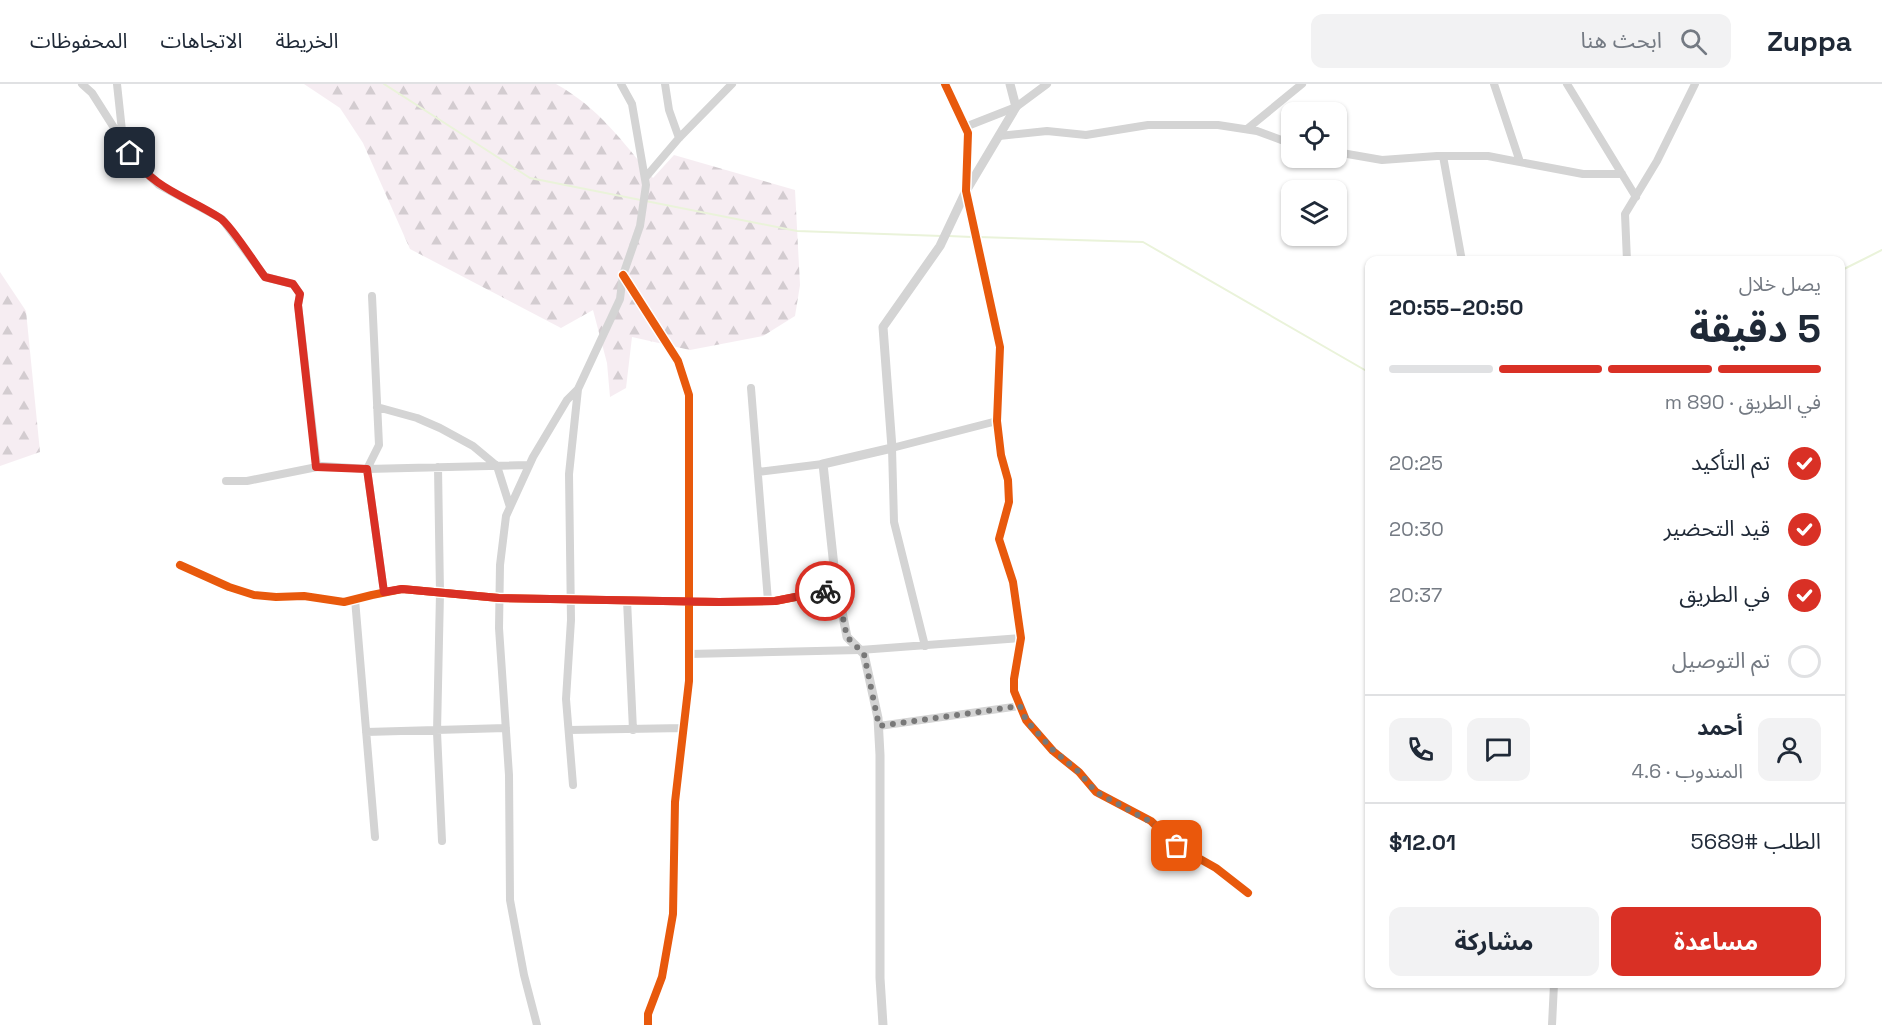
<!DOCTYPE html>
<html lang="ar">
<meta charset="utf-8">
<style>
body{margin:0;font-family:"Space Grotesk","Noto Sans Arabic",sans-serif;background:#f2f2f3;color:#1f2937;direction:rtl;height:100vh;display:flex;flex-direction:column;font-size:22px;white-space:nowrap}
*{box-sizing:border-box;margin:0}
p{font-size:20px;color:#747a83}
.icon{flex:none;width:33px;height:33px;fill:none;stroke:currentColor;stroke-width:2;stroke-linecap:round;stroke-linejoin:round}
.map{position:relative;flex:1;overflow:hidden;direction:ltr}
.side{position:absolute;left:1365px;top:172px;width:480px;height:732px;display:flex;flex-direction:column;background:#fff;border-radius:12px;box-shadow:0 2px 4px #0004;direction:rtl}
.side>*{flex:none}
.fabs{position:absolute;left:1281px;top:18px;display:grid;gap:12px}
.fabs a{display:grid;place-items:center;width:66px;height:66px;border-radius:12px;background:#fff;box-shadow:0 2px 4px #0004;font-size:30px}
.pin{position:absolute;display:grid;place-items:center;width:51px;height:51px;color:#fff;margin:-26px;border-radius:12px;box-shadow:0 3px 9px #0006}
.courier{position:absolute;display:grid;place-items:center;width:60px;height:60px;margin:-30px;border:4px solid #d93025;border-radius:50%;background:#fff;color:#222;box-shadow:0 2px 8px #0007}
.headline em{font-style:normal;font-weight:700}
.headline div{display:flex;flex-direction:column-reverse}
.headline{display:flex;align-items:center;justify-content:space-between;height:102px;padding:0 24px}
h1{font-size:39px;font-weight:700;line-height:45px}
.bar{display:grid;grid-template-columns:repeat(4,1fr);gap:9px 6px;align-content:center;height:72px;padding:0 24px}
.bar i{height:8px;border-radius:4px;background:#e0e1e3}
.bar .current{background:#d93025}
.bar p{grid-column:span 4}
.line{display:flex;align-items:center;gap:15px;padding:0 24px;border-top:2px solid #e0e1e3}
.line div{flex:1}
.round{display:grid;place-items:center;flex:none;width:63px;height:63px;border-radius:12px;background:#f2f2f3}
ol{padding:0 24px;list-style:none}
li{display:flex;align-items:center;gap:18px;height:66px}
li p{margin-inline-start:auto}
li .icon{padding:6px;border-radius:50%;background:#d93025;color:#fff;stroke-width:4}
li:last-child{color:#747a83}
li i{width:33px;height:33px;border:3px solid #e0e1e3;border-radius:50%}
.button{display:flex;gap:12px;margin-top:auto;padding:12px 24px}
.button a{flex:1;height:69px;border-radius:12px;background:#d93025;color:#fff;font-size:24px;font-weight:700;line-height:69px;text-align:center}
.button a+a{background:#f2f2f3;color:#1f2937}
header{display:flex;align-items:center;gap:36px;box-sizing:border-box;height:84px;padding:0 30px;background:#fff;border-bottom:2px solid #e0e1e3}
header strong{font-size:28px}
nav{display:flex;gap:33px;margin-inline-start:auto;font-size:21px}
.search{width:420px;height:54px;background:#f2f2f3;display:flex;align-items:center;gap:15px;box-sizing:border-box;padding:0 21px;border-radius:12px;color:#747a83;font-size:22px}
.map>svg:first-child{display:block}
.forest{fill:url(#forest-firs)}
.lines{fill:none;stroke-linecap:round;stroke-linejoin:round}
.stream{stroke:#eaf3da;stroke-width:2}
.minor{stroke:#d4d4d4;stroke-width:8}
.tertiary{stroke:#d4d4d4;stroke-width:9}
.cycleway-casing{stroke:#fff;stroke-width:11}
.cycleway{stroke:#e8590c;stroke-width:8}
.done{stroke:#787878;stroke-width:6;stroke-dasharray:0 10.8}
.route{stroke:#d93025;stroke-width:8}
</style>
<header>
<strong>Zuppa</strong>
<div class="search"><svg class="icon" aria-label="search" viewBox="0 0 24 24"><circle cx="10" cy="10" r="6"/><path d="M15 15l6 6"/></svg>ابحث هنا</div>
<nav><a>الخريطة</a><a>الاتجاهات</a><a>المحفوظات</a></nav>
</header>
<div class="map">
<svg width="1882" height="941" viewBox="0 0 1882 941">
<defs>
<pattern id="forest-firs" width="22" height="20" patternUnits="userSpaceOnUse" patternTransform="scale(1.5)"><rect width="22" height="20" fill="#f6edf2"/><path d="M5 1l3.5 6h-7zM16 11l3.5 6h-7z" fill="#d3ccd0"/></pattern>
</defs>
<rect width="100%" height="100%" fill="#fff"/>
<path class="forest" d="M304,0H556C599,24 622,57 653,94L674,71L795,106L800,201L795,232L763,252L690,266L632,253L626,304L610,313L607,279L593,226L561,244L410,165L363,59L340,24Z
M0,188L26,227L40,368L0,382Z"/>
<g class="lines">
<path class="stream" d="M384,0L530,94L797,147L942,152
M948,152L972,153
M978,153L1143,158L1370,289
M1840,187L1882,166"/>
<path class="minor" d="M82,0L92,9L137,80L159,101L222,135L265,193L293,200L300,210L298,221L317,383
M117,0L123,56
M665,0L669,26L679,54
M945,0L968,49L966,107L1000,263L997,337L1001,371L1008,396L1009,418L999,455L1013,498L1021,554L1014,595V607L1026,636L1053,667L1079,688L1096,708L1151,737L1177,762L1216,784L1248,809
M1494,0L1520,78
M1567,0L1636,113
M965,43L1016,23L1047,0
M1247,45L1302,0
M999,52L1047,47L1086,51L1148,41H1218L1257,47L1292,60
M1336,68L1382,76L1437,72H1488L1583,90H1622
M1443,72L1462,177
M645,94L679,54L732,0
M1627,177L1625,130L1657,77L1695,0
M623,191L678,277L689,311V597L675,718L673,830L662,893L648,930V941
M372,212L379,361L367,385L384,508
M751,304L768,517
M377,323L417,334L440,344L473,362L497,382L510,423
M438,383L440,509L437,648L442,757
M758,388L823,380
M226,397H247L322,382L367,385L529,381
M180,481L229,503L254,511L276,513L304,512L344,518L372,511L402,505L499,514L719,518L775,517L837,505
M355,515L375,753
M627,516L633,646
M925,562L894,438L892,364L997,337
M689,570L860,566L1021,554
M879,642L1020,622
M569,646L684,644
M366,648L506,644
M573,701L566,615L571,536L569,390L578,305L620,215L623,191L640,142L646,101L632,20L621,0
M537,941L524,891L510,816L509,691L499,544L500,481L506,432L533,373L567,316L578,305
M1552,941L1554,900"/>
<path class="tertiary" d="M883,941L880,894V671L878,634L864,570L847,553L835,492L823,380L892,364L883,243L940,162L966,107L1016,23L1010,0"/>
<g class="cycleway-casing">
<path id="cycleway" d="M945,0L968,49L966,107L1000,263L997,337L1001,371L1008,396L1009,418L999,455L1013,498L1021,554L1014,595V607L1026,636L1053,667L1079,688L1096,708L1151,737L1177,762L1216,784L1248,809
M623,191L678,277L689,311V597L675,718L673,830L662,893L648,930V941
M180,481L229,503L254,511L276,513L304,512L344,518L372,511L402,505L499,514L719,518L775,517L837,505"/>
</g>
<use href="#cycleway" class="cycleway"/>
</g>
<g class="lines">
<path class="done" d="M825,507L837,505L847,553L864,570L879,642L1020,622L1026,636L1053,666L1079,688L1096,708L1151,738L1177,762"/>
<path class="route" d="M130,69C153,105 186,112 220,134C231,141 255,180 265,193L293,200L300,210L298,221L316,383L367,385L384,508L402,505L499,514L719,518L775,517L825,507"/>
</g>
</svg>
<div class="fabs">
<a><svg class="icon" aria-label="locate" viewBox="0 0 24 24"><circle cx="12" cy="12" r="6"/><path d="M12 2v4M12 18v4M2 12h4M18 12h4"/></svg></a>
<a><svg class="icon" aria-label="layers" viewBox="0 0 24 24"><path d="M12 4l9 5-9 5-9-5zM3 14l9 5 9-5"/></svg></a>
</div>
<div class="pin" style="left:1177px;top:762px;background:#ea580c"><svg class="icon" aria-label="bag" viewBox="0 0 24 24"><path d="M5 8h14l-1 12H6zM9 8a3 3 0 0 1 6 0"/></svg></div>
<div class="pin" style="left:130px;top:69px;background:#1f2937"><svg class="icon" aria-label="home" viewBox="0 0 24 24"><path d="M3 11l9-7 9 7M6 9v11h12V9"/></svg></div>
<div class="courier" style="left:825px;top:507px"><svg class="icon" aria-label="bike" viewBox="0 0 24 24"><circle cx="6" cy="16" r="4"/><circle cx="18" cy="16" r="4"/><path d="M6 16l4-8h5l3 8M10 8l3 8H6M13 5h3"/></svg></div>
<section class="side">
<div class="headline"><div><h1>5 دقيقة</h1><p>يصل خلال</p></div><em>20:50–20:55</em></div>
<div class="bar"><i class="current"></i><i class="current"></i><i class="current"></i><i></i><p>في الطريق · 890 m</p></div>
<ol>
<li><svg class="icon" aria-label="check" viewBox="0 0 24 24"><path d="M5 12l5 5 9-10"/></svg>تم التأكيد<p>20:25</p></li>
<li><svg class="icon" aria-label="check" viewBox="0 0 24 24"><path d="M5 12l5 5 9-10"/></svg>قيد التحضير<p>20:30</p></li>
<li><svg class="icon" aria-label="check" viewBox="0 0 24 24"><path d="M5 12l5 5 9-10"/></svg>في الطريق<p>20:37</p></li>
<li><i></i>تم التوصيل</li>
</ol>
<div class="line" style="height:108px"><a class="round"><svg class="icon" aria-label="person" viewBox="0 0 24 24"><circle cx="12" cy="8" r="4"/><path d="M4 21q1-7 8-7t8 7"/></svg></a><div><b>أحمد</b><p>المندوب · 4.6</p></div><a class="round"><svg class="icon" aria-label="chat" viewBox="0 0 24 24"><path d="M4 5h16v11H9l-5 4z"/></svg></a><a class="round"><svg class="icon" aria-label="phone" viewBox="0 0 24 24"><path d="M5 4h4l2 5-3 2q2 4 5 5l2-3 5 2v4C11 20 4 13 5 4z"/></svg></a></div>
<div class="line" style="height:78px"><div>الطلب #5689</div><b>$12.01</b></div>
<div class="button"><a>مساعدة</a><a>مشاركة</a></div>
</section>
</div>
